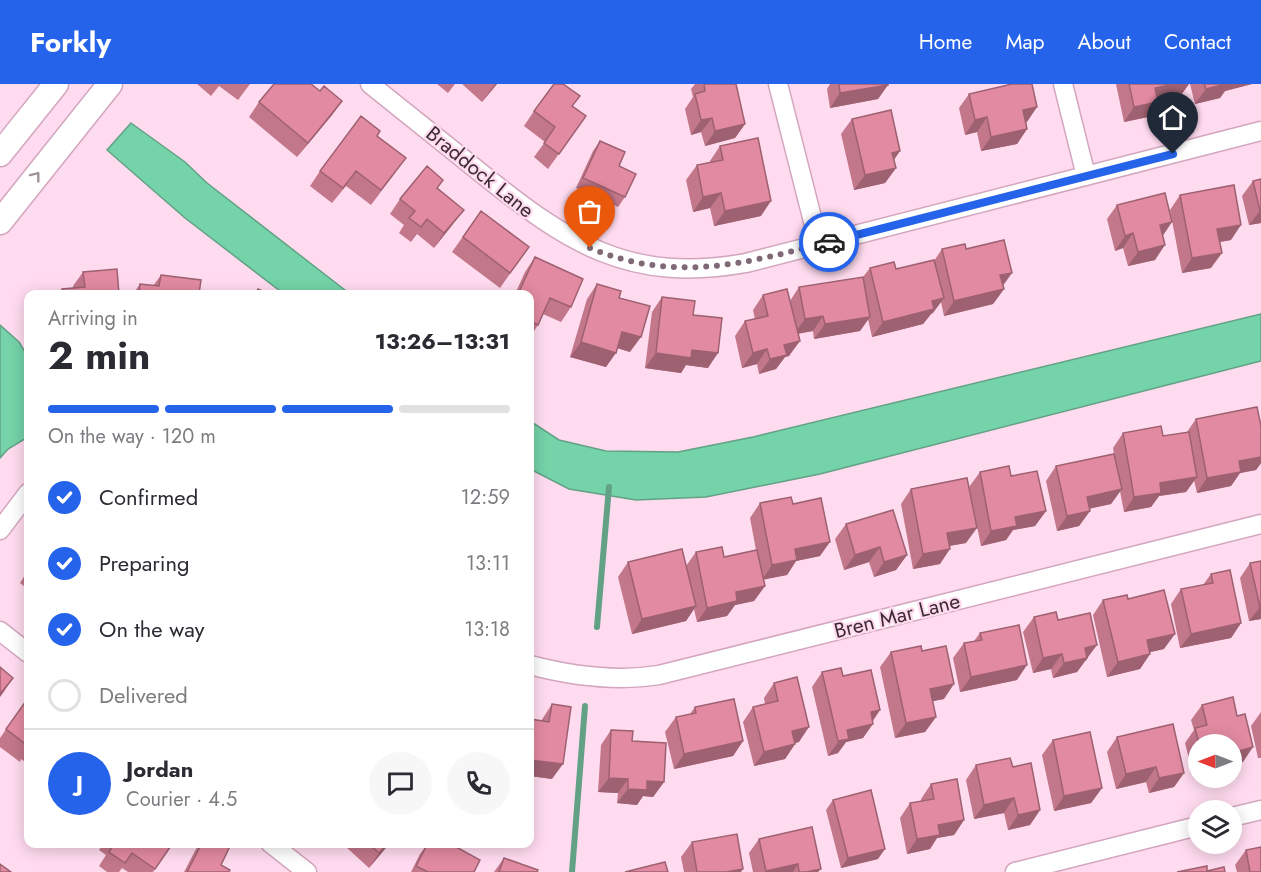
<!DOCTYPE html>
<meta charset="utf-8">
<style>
body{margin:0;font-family:Jost,sans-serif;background:#f7f7f7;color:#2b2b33;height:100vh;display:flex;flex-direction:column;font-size:22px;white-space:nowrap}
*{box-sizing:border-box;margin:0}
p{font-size:20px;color:#7c7c81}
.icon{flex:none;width:33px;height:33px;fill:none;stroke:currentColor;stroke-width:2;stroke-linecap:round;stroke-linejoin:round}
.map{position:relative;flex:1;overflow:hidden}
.panel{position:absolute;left:24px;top:206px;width:510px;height:558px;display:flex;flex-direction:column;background:#fff;border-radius:12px;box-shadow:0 3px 15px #0003}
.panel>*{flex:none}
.needle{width:39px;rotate:270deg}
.tools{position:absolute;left:1188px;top:650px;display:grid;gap:12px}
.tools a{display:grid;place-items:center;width:54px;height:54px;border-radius:50%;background:#fff;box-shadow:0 3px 15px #0003;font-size:30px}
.pin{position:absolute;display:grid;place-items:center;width:51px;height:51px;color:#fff;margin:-62px -26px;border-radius:50% 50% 50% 0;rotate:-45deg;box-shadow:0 0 6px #0007}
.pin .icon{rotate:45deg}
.courier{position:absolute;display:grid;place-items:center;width:60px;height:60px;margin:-30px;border:4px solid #2563eb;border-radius:50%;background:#fff;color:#222;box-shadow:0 2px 8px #0007}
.summary em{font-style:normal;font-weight:700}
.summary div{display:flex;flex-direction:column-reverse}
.summary{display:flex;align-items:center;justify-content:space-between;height:102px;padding:0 24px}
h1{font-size:39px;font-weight:700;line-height:45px}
.bar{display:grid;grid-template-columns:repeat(4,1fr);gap:9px 6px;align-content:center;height:72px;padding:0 24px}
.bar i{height:8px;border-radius:4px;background:#e1e1e2}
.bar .current{background:#2563eb}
.bar p{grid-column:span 4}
.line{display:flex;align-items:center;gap:15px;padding:0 24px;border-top:2px solid #e1e1e2}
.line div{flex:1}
.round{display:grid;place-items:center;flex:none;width:63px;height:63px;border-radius:32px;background:#f7f7f7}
ol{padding:0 24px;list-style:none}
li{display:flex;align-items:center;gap:18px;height:66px}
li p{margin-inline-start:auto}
li .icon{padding:6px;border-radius:50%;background:#2563eb;color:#fff;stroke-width:4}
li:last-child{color:#7c7c81}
li i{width:33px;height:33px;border:3px solid #e1e1e2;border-radius:50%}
header{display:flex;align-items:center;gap:36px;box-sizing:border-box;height:84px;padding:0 30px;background:#2563eb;color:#fff}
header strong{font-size:28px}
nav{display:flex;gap:33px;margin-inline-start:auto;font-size:21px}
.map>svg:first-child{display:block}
.water{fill:#74d3a8;stroke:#63a186;stroke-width:1.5}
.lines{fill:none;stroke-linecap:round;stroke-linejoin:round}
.stream{stroke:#63a186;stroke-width:6}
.minor-casing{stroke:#d2a6bf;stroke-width:21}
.secondary-casing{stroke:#d2a6bf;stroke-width:27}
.minor{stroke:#fff;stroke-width:18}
.secondary{stroke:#fff;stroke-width:24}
.wall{fill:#c2778a}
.shaded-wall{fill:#9e6171}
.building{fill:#e28aa1;stroke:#9e6171;stroke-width:1.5}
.oneway{stroke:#9e959a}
.done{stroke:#806976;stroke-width:6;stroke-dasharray:0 10.8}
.route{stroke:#2563eb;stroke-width:8}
.labels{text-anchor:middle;stroke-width:4.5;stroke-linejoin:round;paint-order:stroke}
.street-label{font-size:21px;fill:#3c2b35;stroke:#ffdbef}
</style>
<header>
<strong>Forkly</strong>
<nav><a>Home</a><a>Map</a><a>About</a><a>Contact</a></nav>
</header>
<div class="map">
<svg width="1261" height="788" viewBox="0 0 1261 788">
<rect width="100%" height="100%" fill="#ffdbef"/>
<path class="water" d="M131,39L185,78L207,99L350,210H284L185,134L107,66Z
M1261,230V277L820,390L706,413L636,416L569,405L530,385V337L559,356L606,367L678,368L753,353Z
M0,241L19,258L28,273V353L8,365L0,374Z"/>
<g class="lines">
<path class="stream" d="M597,543L609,403
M572,788L585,622"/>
<g class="minor-casing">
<path id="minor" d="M370,0C407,30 444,59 481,89C568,159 629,200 746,179L1261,47
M778,0L819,161
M1063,0L1086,92
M0,446L28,409
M0,547L28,569
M530,581C572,592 615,598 659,591L1261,440
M1232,733L1261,726
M270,759L307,788
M1015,788L1198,742"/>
</g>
<g class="secondary-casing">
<path id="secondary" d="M0,70L56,0
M0,138L110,0"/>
</g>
<use href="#minor" class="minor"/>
<use href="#secondary" class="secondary"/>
</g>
<path class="wall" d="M197,0H250L238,16L219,2L211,12Z
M437,0H455L448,9Z
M462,0H497L482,18Z
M695,0H736L745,40L735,54L705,62L701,48L691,51L685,25L693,13L691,5Z
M830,0H888L878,15L830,24L827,5Z
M1116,0H1189L1181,11L1157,16L1148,33L1124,38Z
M1190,0H1252L1225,7L1220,14L1195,20Z
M320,7L342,17L332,31L297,73L249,33L259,18Z
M969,10L1037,23L1026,38L1027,45L1017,60L981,67L977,48L965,51L959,24Z
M573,22L586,32L548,85L534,73L545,58L524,42L534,27Z
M852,35L894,76L896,84L885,99L854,106L841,50Z
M377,52L395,89L371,121L346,102L332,119L310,102L320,87Z
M600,57L619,82L625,113L618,123L576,104L593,67Z
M720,62L761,132L714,142L710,124L693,128L686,96L697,81L710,78V77Z
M1261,94V139L1249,141L1242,112L1253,97L1260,95Z
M438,104L453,140L434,164L417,150L411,158L399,149L404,141L390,130L400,115Z
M1180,111L1231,156L1220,158L1211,184L1182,189L1170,126Z
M1117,121L1162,152L1155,176L1128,182L1123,164L1115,167L1107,135Z
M481,127L529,163L500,204L452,168Z
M942,165H966L1003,202L1004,205L993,220L944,232L941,218L923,240L872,253L868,235L860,247L814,255L813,247L798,250L789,272L785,273L776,285L759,290L757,280L742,284L735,252L745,237L755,235L753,226L763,211L790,217L799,203L863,193L870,184L896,185L934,177Z
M535,173L571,223L561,238L543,230L538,241L530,253V210H515L525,188Z
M83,188L119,210H58L62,205L73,204V202Z
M161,191L199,210H133L140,200L153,202Z
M597,200L619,214L630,268L617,264L606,283L570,273L587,215Z
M662,213L693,231L708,284L686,281L681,289L645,284L652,228Z
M1196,335L1260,338L1261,337V379L1256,386L1240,389L1231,402L1197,409L1194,396L1186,408L1159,412L1151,423L1124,428L1120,407L1111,420L1089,425L1090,427L1079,442L1057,447L1046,397L1056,382L1114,370L1113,364L1123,349L1163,352L1187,348Z
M980,388L1011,392L1046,427L1035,442L1013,446L1006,456L981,462L969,403Z
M911,405L966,459L949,462L940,480L913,485L901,420Z
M760,419L793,420L820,472L796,477L787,491L763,495L765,502L754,517L735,521L727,532L697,538L694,525L686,537L632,550L618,493L628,478L686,482L696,468L724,473L756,466L750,434Z
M846,440L907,471L896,486L874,493L869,478L844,486L835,455Z
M1261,477V535L1249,537L1240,494L1250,479Z
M28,486V505L20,499Z
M1211,490L1241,539L1231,554L1180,564L1171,520L1181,505L1203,501Z
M1128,515L1164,565L1150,568V570L1140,585L1107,593L1093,531L1103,516Z
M1034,533L1058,536L1087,576L1085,577L1077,588L1053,594L1051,585L1033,589L1023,548Z
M980,549L1017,596L960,608L953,574L964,559L974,557Z
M922,567L944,615L932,617L936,633L925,648L895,654L880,583L891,568Z
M822,588L843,592L880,626L873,637L863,654L846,658L838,669L828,672L812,603Z
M774,599L799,658L795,659V660L785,675L754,682L743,638L753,623L765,620L764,614Z
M28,614V680L21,675L20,678L0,663V654Z
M552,620V695L530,692V635L541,637Z
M1202,621L1243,678L1198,660V689L1193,691L1185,659L1194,646L1191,636Z
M695,623L743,657L733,672L674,685L665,648L676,633L690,630Z
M1261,628V674H1258L1251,642Z
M611,646L632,657L664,698L653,713L643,712L637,721L617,719L618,709L598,708L601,661Z
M1117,653L1184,689L1174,703L1149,709L1146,698L1116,705L1107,668Z
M1053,656L1102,704L1091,719L1054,727L1042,671Z
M976,681L1013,683L1040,726L1030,741L1008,746L1004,729L974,735L966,696Z
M931,700L964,736L954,751L937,754L930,765L907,770L900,734L910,719L921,717V715Z
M833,716L878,775L841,784L826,726Z
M759,755L818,788H753L749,769Z
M692,758L741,788H684L681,773Z
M104,759H173L153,788H128L122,784L119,788H107L99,782L106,771L99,766Z
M200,759H224L221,781L229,788H184L196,765Z
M347,759H390L369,784L345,762Z
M428,759H437L442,762L444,759L474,788H411L420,770Z
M1246,766L1261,788H1237L1235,781Z
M504,774L537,788H494Z"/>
<path class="shaded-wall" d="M495,0H497L482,18Z
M1173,0H1189L1181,11L1144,19L1155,4Z
M1224,0H1252L1225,7L1220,14L1195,20L1206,5Z
M888,1L878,15L830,24L840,9Z
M342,17L332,31L297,73L308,59Z
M1158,18L1148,33L1124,38L1134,23Z
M1037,23L1027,38L1013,41L1023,26Z
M987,33L977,48L965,51L975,36Z
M712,34L701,48L691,51L701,36Z
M745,40L735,54L705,62L715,47Z
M1027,45L1017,60L981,67L991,53Z
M900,67L890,82L892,69Z
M896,84L885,99L854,106L865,91Z
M721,109L710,124L693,128L703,113Z
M771,117L761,132L714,142L725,127Z
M464,126L453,140L434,164L444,149Z
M1261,126V139L1249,141L1260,127Z
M1172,138L1162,153L1160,141Z
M1241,141L1231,156L1207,160L1217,145Z
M1133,149L1123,164L1115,167L1125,152Z
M1165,161L1155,176L1128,182L1138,168Z
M1222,169L1211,184L1182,189L1192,174Z
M1012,189L1002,203L1000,191Z
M1004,205L993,220L944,232L954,217Z
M944,214L933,229L931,230L923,240L872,253L883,238L932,217Z
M823,232L813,247L794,250L805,235Z
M870,233L860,247L814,255L825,240Z
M622,248L641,253L630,268L611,262Z
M800,257L789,272L785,273L776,285L759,290L770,275L784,261Z
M581,258L616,269L606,283L570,273Z
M767,265L757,280L742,284L753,269Z
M692,266L718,269L708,284L686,281L681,289L645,284L656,269Z
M1261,373V379L1256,386L1240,389L1231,402L1197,409L1207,394L1239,377Z
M1197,393L1186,408L1159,412L1151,423L1124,428L1134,413L1160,399Z
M1122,405L1111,420L1076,427L1087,413Z
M1046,427L1035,442L1013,446L1006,456L981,462L991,447L1015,433Z
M1090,427L1079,442L1057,447L1067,432Z
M977,444L966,459L937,464L947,449Z
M830,458L820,472L796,477L787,491L762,496L772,481L795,465Z
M880,463L869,478L844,486L855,471Z
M950,465L940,480L913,485L923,470Z
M907,471L896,486L874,493L884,478Z
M765,502L754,517L735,521L727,532L697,538L707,524L736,508Z
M696,522L686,537L632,550L642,535Z
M1261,522V535L1249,537L1260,523Z
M1241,539L1231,554L1180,564L1191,550Z
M1175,550L1164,565L1137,571L1147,556Z
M1097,561L1077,588L1053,594L1064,579L1085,564Z
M1062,570L1051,585L1033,589L1043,574Z
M1150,570L1140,585L1107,593L1118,578Z
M1027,581L1017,596L960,608L971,593Z
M13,594L3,609L0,613V610Z
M954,600L944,615L919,620L930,605Z
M880,626L870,640H873L863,654L846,658L838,669L828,672L847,646L871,628Z
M936,633L925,648L895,654L906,639Z
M809,643L799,658L782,662L792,647Z
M743,657L733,672L674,685L684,670Z
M795,660L785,675L754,682L764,668Z
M1253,663L1243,678L1232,681V669Z
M530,676L563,680L552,695L530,692Z
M1198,682V689L1193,691Z
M1156,683L1146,698L1116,705L1126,690Z
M1184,689L1174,703L1149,709L1159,694Z
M609,694L628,695L618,709L598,708Z
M647,697L664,698L653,713L643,712L637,721L617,719L628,705Z
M1102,704L1091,719L1054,727L1064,712Z
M1014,714L1004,729L974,735L984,721Z
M1040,726L1030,741L1008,746L1018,731Z
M964,736L954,751L937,754L930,765L907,770L917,755L938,741Z
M388,759H390L369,784L379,769Z
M885,765L878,775L841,784L848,774Z
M798,780L793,788H766V787Z
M743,785L741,788H726Z
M821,785L818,788H806Z"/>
<path class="building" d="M274,0H311L320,7L324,2L342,17L308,59L259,18Z
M554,0H563L580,12L572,22L586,32L559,70L544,59L555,43L534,27Z
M704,0H736L745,40L715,47L712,34L701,36L695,10L705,7Z
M839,0H888V1L840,9Z
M1012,0H1032L1037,23L1023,26L1027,45L991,53L987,33L975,36L969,10Z
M1129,0H1173L1155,4L1158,18L1134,23Z
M1204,0H1226L1206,5Z
M891,26L900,67L892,69L896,84L865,91L852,35Z
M361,32L380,47L377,52L406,74L381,106L356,87L343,104L320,87Z
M758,54L771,117L725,127L721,109L703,113L697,81L723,76L720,62Z
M600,57L625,68L619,82L636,90L625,113L583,94Z
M427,82L443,96L437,104L464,126L444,149L427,135L421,143L409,134L415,127L400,115Z
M1261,95V126L1260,127L1253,97Z
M1234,101L1241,141L1217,145L1222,169L1192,174L1180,111Z
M1165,109L1172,138L1160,141L1165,161L1138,168L1133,149L1125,152L1117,121Z
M481,127L529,163L510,189L463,153Z
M1004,156L1012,189L1000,191L1004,205L954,217L942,165L965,160L966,165Z
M535,173L583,195L571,223L550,214L538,241L530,237V210H518Z
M934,176L944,214L932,217L934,225L883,238L870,184L894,178L896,185Z
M117,185L119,210H62V205L85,203L83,188Z
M161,191L201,196L199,210H139L140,200L159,202Z
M863,193L870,233L825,240L823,232L805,235L799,203Z
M597,200L621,207L619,214L650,222L641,253L622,248L616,269L581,258Z
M258,205L269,210H256Z
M787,205L800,257L784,261L787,271L770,275L767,265L753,269L745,237L768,232L763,211Z
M662,213L695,217L693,231L722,234L718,269L692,266L691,274L656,269Z
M1257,323L1261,342V373L1239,377L1241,388L1207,394L1196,335Z
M1161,342L1163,352L1189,348L1197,393L1160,399L1161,409L1134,413L1123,349Z
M1114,370L1122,405L1087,413L1090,427L1067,432L1056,382Z
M1009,382L1011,392L1037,387L1046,427L1015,433L1017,442L991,447L980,388Z
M967,394L977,444L947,449L950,465L923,470L911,405Z
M791,413L793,420L821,414L830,458L795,465L797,476L772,481L760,419Z
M893,426L907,471L884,478L880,463L855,471L846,440Z
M722,463L724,473L757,466L765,502L736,508L737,517L707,524L696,468Z
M682,465L696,522L642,535L628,478Z
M1261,477V522L1260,523L1250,479Z
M1230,486L1241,539L1191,550L1181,505L1213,499L1211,490Z
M1164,506L1175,550L1147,556L1150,570L1118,578L1103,516L1127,511L1128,515Z
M1056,528L1058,536L1090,529L1097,561L1085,564L1087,574L1064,579L1062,570L1043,574L1034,533Z
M1019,541L1027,581L971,593L964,559L982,556L980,549Z
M921,562L922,567L946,562L954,600L930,605L936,633L906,639L891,568Z
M0,583L13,594L0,610Z
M841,584L843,592L871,586L880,626L871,628L873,640L847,646L849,655L838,657L822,588Z
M797,593L809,643L792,647L795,660L764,668L753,623L778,617L774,599Z
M1233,613L1237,632L1245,630L1253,663L1232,669V660H1199L1195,644L1207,641L1202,621Z
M28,614V662L6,645Z
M734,615L743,657L684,670L676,633L696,629L695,623Z
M552,620L571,623L563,680L530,676V635L549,638Z
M1173,640L1184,689L1159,694L1156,683L1126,690L1117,653Z
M611,646L633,647L632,657L666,659L664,698L647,697V706L628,705V695L609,694Z
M1090,648L1102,704L1064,712L1053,656Z
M1010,674L1013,683L1031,679L1040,726L1018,731L1014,714L984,721L976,681Z
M957,695L964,736L938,741L940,751L917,755L910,719L934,715L931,700Z
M871,706L885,765L848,774L833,716Z
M812,743L821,785L806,788H799L798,780L766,787L759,755Z
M737,750L743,785L726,788H697L692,758Z
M115,759H173L155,785L132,769L125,779L109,768Z
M202,759H224L230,762L221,781L230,786L229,788H187Z
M368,759H388L379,769Z
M428,759H437L443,762L444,759H449L480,776L474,788H428L416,782Z
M1261,763V788H1250L1246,766Z
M504,774L538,786L537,788H499Z
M665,778L668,788H625Z
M0,780L11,788H0Z
M1207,782V787L1224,783L1225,788H1177Z"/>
<defs><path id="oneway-chevron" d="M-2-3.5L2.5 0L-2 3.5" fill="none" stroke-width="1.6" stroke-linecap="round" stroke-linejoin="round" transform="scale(1.5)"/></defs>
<use class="oneway" href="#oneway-chevron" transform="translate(36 92) rotate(-52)"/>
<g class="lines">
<path class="done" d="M590,164C675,199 743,180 829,158"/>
<path class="route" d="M829,158L1173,70"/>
</g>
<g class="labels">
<g class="street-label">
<text transform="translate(480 88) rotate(39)" y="7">Braddock Lane</text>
<text transform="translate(897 532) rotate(-14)" y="7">Bren Mar Lane</text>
</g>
</g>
</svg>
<div class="tools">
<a><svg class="needle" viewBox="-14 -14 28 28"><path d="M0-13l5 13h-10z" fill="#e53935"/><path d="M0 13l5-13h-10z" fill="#7c7c81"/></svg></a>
<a><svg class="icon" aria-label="layers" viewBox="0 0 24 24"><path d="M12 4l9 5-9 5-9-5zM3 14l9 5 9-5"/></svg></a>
</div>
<div class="pin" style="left:590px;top:164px;background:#ea580c"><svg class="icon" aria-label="bag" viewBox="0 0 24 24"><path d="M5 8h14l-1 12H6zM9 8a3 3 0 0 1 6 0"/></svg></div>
<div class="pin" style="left:1173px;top:70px;background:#1f2937"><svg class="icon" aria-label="home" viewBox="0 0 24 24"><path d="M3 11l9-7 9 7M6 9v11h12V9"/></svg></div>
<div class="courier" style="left:829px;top:158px"><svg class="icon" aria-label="car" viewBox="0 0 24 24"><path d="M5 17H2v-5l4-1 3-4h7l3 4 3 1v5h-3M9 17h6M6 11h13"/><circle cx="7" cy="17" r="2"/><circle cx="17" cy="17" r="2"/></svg></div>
<section class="panel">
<div class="summary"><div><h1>2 min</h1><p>Arriving in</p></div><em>13:26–13:31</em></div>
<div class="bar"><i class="current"></i><i class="current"></i><i class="current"></i><i></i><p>On the way · 120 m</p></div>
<ol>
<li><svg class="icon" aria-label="check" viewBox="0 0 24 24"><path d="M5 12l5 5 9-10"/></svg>Confirmed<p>12:59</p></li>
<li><svg class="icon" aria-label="check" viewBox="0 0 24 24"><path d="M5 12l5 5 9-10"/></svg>Preparing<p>13:11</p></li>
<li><svg class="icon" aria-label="check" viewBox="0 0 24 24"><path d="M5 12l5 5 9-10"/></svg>On the way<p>13:18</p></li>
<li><i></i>Delivered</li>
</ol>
<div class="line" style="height:108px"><b class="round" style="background:#2563eb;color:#fff">J</b><div><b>Jordan</b><p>Courier · 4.5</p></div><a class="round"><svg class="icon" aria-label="chat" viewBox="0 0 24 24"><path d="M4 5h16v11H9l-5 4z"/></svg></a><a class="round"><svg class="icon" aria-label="phone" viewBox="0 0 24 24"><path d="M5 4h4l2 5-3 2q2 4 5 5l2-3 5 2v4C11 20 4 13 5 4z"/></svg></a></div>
</section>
</div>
